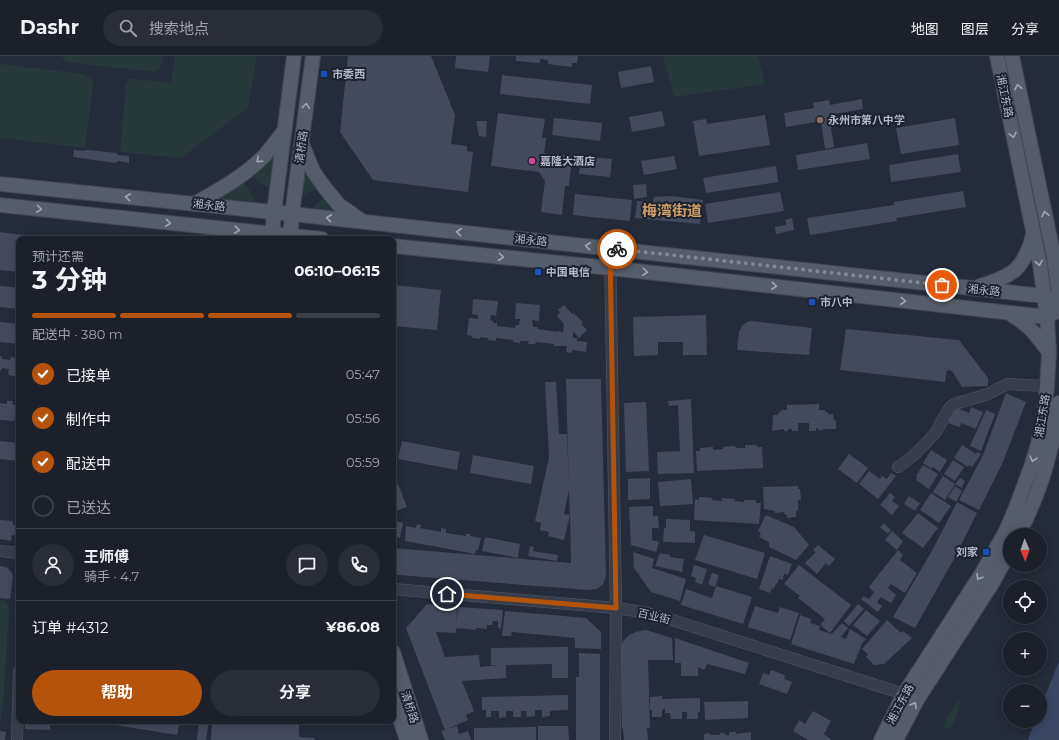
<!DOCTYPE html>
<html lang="zh">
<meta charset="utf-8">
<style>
body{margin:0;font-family:Montserrat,"Noto Sans SC",sans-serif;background:#282d37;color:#f1f3f6;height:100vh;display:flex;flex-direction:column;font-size:15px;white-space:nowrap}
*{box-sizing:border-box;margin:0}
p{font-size:13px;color:#a0a3a9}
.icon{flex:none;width:22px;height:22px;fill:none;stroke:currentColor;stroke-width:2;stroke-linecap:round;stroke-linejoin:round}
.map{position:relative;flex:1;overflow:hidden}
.drawer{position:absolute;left:16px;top:180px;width:380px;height:488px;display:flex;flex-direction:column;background:#1b202b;border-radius:8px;box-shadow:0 2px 10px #0003,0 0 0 1px #393e47}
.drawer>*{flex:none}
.needle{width:26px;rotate:178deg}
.fabs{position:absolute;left:1003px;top:472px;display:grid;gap:8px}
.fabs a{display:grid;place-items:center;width:44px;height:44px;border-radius:50%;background:#1b202b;box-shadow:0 2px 10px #0003,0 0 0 1px #393e47;font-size:20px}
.pin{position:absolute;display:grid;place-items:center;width:34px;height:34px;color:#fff;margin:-17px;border:2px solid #fff;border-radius:50%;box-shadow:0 1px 4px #0007}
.courier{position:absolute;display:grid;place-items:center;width:40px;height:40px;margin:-20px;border:3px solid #b45309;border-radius:50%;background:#fff;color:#222;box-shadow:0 1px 5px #0007}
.summary em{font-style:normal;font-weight:700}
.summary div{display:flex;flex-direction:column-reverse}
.summary{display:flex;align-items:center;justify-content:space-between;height:68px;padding:0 16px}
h1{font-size:26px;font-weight:700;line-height:30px}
.bar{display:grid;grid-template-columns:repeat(4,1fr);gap:6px 4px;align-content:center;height:48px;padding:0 16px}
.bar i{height:5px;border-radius:3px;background:#393e47}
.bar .current{background:#b45309}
.bar p{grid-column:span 4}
.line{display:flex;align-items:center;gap:10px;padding:0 16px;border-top:1px solid #393e47}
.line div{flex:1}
.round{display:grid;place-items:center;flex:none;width:42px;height:42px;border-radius:21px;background:#282d37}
ol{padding:0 16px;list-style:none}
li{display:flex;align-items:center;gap:12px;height:44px}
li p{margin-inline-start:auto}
li .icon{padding:4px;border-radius:50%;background:#b45309;color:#fff;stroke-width:4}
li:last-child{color:#a0a3a9}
li i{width:22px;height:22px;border:2px solid #393e47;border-radius:50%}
.primary-button{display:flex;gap:8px;margin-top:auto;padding:8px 16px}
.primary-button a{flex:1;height:46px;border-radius:24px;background:#b45309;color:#fff;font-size:16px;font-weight:700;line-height:46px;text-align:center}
.primary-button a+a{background:#282d37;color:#f1f3f6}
header{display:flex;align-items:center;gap:24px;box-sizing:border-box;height:56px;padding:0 20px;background:#1b202b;border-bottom:1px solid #393e47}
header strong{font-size:19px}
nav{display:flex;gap:22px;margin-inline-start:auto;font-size:14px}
.search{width:280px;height:36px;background:#282d37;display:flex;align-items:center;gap:10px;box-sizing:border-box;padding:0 14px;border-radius:22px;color:#a0a3a9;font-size:15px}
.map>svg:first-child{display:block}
.green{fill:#27383b}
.water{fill:#3a4662}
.building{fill:#434a5b;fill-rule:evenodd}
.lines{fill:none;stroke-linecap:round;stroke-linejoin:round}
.minor-casing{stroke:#525865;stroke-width:12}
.major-casing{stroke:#404653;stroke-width:16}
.minor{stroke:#373d4a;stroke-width:11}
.major{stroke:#555c6a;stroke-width:14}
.oneway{stroke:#9fa6b4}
.done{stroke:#808795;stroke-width:4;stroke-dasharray:0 7.2}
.route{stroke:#b45309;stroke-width:5}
.transit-dot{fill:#1a4fb4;stroke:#1c222f;stroke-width:1.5}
.education-dot{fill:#8d6e63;stroke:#1c222f;stroke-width:1.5}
.hotel-dot{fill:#d1479c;stroke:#1c222f;stroke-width:1.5}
.labels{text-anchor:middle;stroke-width:4;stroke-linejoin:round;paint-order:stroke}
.poi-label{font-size:11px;font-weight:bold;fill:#b2b8c6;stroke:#1c222f;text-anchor:start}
.street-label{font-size:11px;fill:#b2b8c6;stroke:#1c222f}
.district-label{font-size:15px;font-weight:bold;fill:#cd9e66;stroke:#1c222f}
</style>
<header>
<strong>Dashr</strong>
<div class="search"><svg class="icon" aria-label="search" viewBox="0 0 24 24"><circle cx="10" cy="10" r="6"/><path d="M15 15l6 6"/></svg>搜索地点</div>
<nav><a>地图</a><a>图层</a><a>分享</a></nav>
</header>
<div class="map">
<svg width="1059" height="684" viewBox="0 0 1059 684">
<rect width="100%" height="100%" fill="#242b39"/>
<path class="green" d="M62,0H163L160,13L154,16L67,6L64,4Z
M175,0H257L248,52L181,102L120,96L126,27L130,23H135L171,27Z
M663,0H758L765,28L674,41Z
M0,8L83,18C89,21 93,23 93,30L85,92L0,82Z
M271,99L273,100V103L269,131L264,130L251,118Z
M307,114L321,130L305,138L302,137L305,115Z
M243,124L254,142V146L217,143Z
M327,138L336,154L314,152V150Z
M0,544L6,547L9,553L3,650L0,666Z
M958,645L960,646L954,668L949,673L945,672L944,670L945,665Z"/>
<path class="water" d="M1059,605V684H1028L1035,665H1040V653Z"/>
<path class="building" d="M348,0H431L455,59L451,88L467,90V95L473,96L468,136L373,124L340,76Z
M456,0H490L488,16L455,12Z
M516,0H578L577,7H572V11L548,8V4L540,3V7L516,5Z
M651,10L654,26L621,32L618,16Z
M502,19L592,29L590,48L500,38Z
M862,43L863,53L829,59L834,91L825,93L821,65L786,71L784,57L814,52L813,47L829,44L830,49Z
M662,55L665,70L632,76L629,61Z
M498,57L545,63L542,82H546L544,97L572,100L569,130H565L562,159L541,156L545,125L539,116L491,110Z
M765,59L770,89L699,100L693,65L706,63L707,68Z
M554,62L602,67L600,85L552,79Z
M955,62L959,89L901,98L896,72Z
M476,65H487L486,81L479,80Z
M867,87L870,103L798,114L796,99Z
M74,94L84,95L87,94L117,97L118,99L129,100V107L119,105L115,107L73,101Z
M958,98L961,116L891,126L889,109Z
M581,100L612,103L610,121L579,118Z
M674,100L677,113L644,119L641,105Z
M776,110L778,126L706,137L703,122Z
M646,128L647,141L634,143L633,129Z
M963,135L966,151L896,162L897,165L810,179L807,162L894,149V146Z
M780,136L784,155L708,167L705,148Z
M575,138L632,144L630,165L573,159Z
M671,140L703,144L700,168L635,162L637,145L653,146L654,141Z
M792,162L794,174L776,178L775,171L786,169L785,164Z
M0,176L46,182V183H19V216L0,214Z
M393,229L441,234L437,274L393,270Z
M0,230L19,232V253L0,251Z
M473,243L498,245L496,260L491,259L490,264L493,265V267H497V270L515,272L516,269H519L520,263H515L516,247L540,249L539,265L532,264L533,271H537L538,273L557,276V275L563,276L564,268L557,260L560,256L558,254L564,249L572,258L574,257L583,267L581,268L587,274L579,282L573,275V282H577V285L587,286L586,296L572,294V297L566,296L567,290H554V288L536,286L535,288H528L529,285H520V287L513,286V284L496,282V285L488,284V282L480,281V283L472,282V280L467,279L469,262L478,263V259L472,258Z
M706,259L707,299H683V286H658V299L634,300L633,261Z
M752,265L812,272L809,299L737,294L739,276L742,270L747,266Z
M0,266L19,268V288L0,286Z
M846,273L959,284L988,322V330L962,331L952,315L947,314L945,326L840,314Z
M0,300L2,301V303L10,304L11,301L17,302L16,305H19V321L8,319L9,313L2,312L0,316Z
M566,323H601L606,520L603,528L597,533L588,534L398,519L393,515V492L571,507L570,459L564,484L548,480L549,476L540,474L541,467L535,465L549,401L545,326H556L559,378H567L569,431ZM569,434L570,459L564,458Z
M1006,337L1026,346L1003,406L979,454L959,444L983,399Z
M691,343L694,417L658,418L657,396L680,395L678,349L669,350L668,345Z
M7,345H13V349H19V361H15L14,365L0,364V347L7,348Z
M646,346L649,415L626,416L624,347Z
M819,348V354H825V356H828V358H833L834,364H836V373H825L824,372L823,374H818V372H816V375H809V367H798V375H792V373H788V375H784V373L772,375L773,359H778V357L781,356V354H787V349Z
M954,351L969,357L971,351L983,356L976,373L961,367L960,371L948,367Z
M986,354L995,358L981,395L970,390Z
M0,385L19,387V405L0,403Z
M402,385L460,396L457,414L398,403Z
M745,389H757V391H762L763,412L697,415L696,395H700V392L713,391V394L723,393V391L735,390L736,392H745Z
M962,389L976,398L977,396L981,398L972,411L969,409L968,411L954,402Z
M931,394L947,404L940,416L933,411L932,413L923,407Z
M849,398L868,412L857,427L838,413Z
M473,399L534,410L531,428L470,417Z
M953,404L964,411L955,425L944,418Z
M923,409L938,418L929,433L916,424L917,421L916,420Z
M869,415L880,423L882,420L887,423L891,417L896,420L878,443L859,428Z
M943,420L955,428L945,444L933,436Z
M650,422V443L628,444V423Z
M960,422L965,425L962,432L955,428Z
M691,423L693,448L660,450L658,426Z
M398,428L407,451L393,456V429Z
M798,430V433H800L801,444H798V455H796V461L787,462V459H785L784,456L775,457V455L764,453L763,431Z
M955,430L962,435L956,446L948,441Z
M890,437L895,441L892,445L899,450L892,459L880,449Z
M931,437L951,450L939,467L920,454Z
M909,440L920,447L915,455L904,448Z
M699,441L712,442V444L722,445V442L735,443L734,445L744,446V444H756V447H761L759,468L694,464L695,443L699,444Z
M957,446L977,457L954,503L915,572L893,561L933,493Z
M653,450V460H658L659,472H652V484L659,486L656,496L631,489L629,451Z
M918,457L938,472L923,492L902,477Z
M766,459L794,471L809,489L796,504L769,491V486L759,481L761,477L758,475Z
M666,463L690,464V475L695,476V487L663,486L664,472H666Z
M0,464L13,465V469L19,470V480L12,479L11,485L0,483Z
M393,464L403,467L400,482L393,480Z
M884,467L891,474L888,478L880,471Z
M417,468L421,469L420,472L441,476V472L446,473V477L466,480V478H471L470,480L481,482L478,494H476L475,498L405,485L406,470L416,472Z
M892,475L903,485L897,494L885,484Z
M704,479L765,497L757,523L695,504Z
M485,481L520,488L518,502L482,495Z
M818,489L835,503L829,510L826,507L817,518L805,507L816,496L813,494Z
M530,490L534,491L533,495L558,499L557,505L528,500Z
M898,494L903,499L900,504L917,517L905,537L891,528L888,532L896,539L891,547L881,541L877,546L882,550L878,556L861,543L864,540L869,543L874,536L869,531Z
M633,496L654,503L652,512L686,523L680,545L651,536L634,512Z
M660,497L670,499V501L684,503L682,516L655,510Z
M770,500L792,508L788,519L784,518L783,524L779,523L777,528L776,527L774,533L772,532L770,537L759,533Z
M694,509L707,513L702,529L695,526L696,522L691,520Z
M799,509L851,549L830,577L820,569L825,563L798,542L800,540L784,528Z
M0,510L8,512L12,517L13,520L10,543L0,542Z
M712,517L719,519L715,531L708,528Z
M716,530L752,541L743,568L681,549L686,533L712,542Z
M427,548L457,551L456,577L436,576L445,601L479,599L480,611L500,609H491V592L568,591V622H552V608L506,609V622L462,625L474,655L466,659L468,664L445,674L406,572Z
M858,548L864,553L849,570L844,565Z
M755,550L778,557L780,551L799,557L790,584L748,571Z
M458,551L503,554L501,573L498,572V565H493L492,569H487V573L476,572V574L456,572Z
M866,554L880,565L867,580L853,569Z
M505,555L586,562L601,576V593L575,592V582L512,576L511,580H502Z
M800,559L811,563L810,567L820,570L819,574L832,578L842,567L848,572L841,581L846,583L850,573L866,583L864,586L863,585L854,608L791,588Z
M887,564L901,577L903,575L912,582L884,608L874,609L866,601L868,598L862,593Z
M646,574L672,582L673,604H648L650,672H647L648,684H624L623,673H622L621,591L623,585L629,579L636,576Z
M675,582L749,607L745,618L707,608L704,614L698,611V620H681V607H675Z
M579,597L600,598V684H576V621H579Z
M771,614L785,619L784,623L792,626L787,638L759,628L763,617L769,619Z
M568,639V654L550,655V660L542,661V654H535V660L527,661L526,655H521V661H513V655H506V661L499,662V655H491V661H486V654H482V641Z
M662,640V643L700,642V656H698V663H687V656H682V663H671L670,657H665V653L662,654V661H652V654H650V641Z
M748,645V662L705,664L704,646Z
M813,655L831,665L824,678L831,683V684H808L793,675L799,664L805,668Z
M25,665H50V674L25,673Z
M91,665H180L177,679Z
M199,665H209L206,684H197Z
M212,665H299V681L314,682V684H211Z
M457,670L459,678L468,675L471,684H445L441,675Z
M538,670H568L569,684H538Z
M536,671V684H474V672Z
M0,675L6,676L5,684H0Z
M729,676H736V678L751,676V684H704V678L710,677V679H720V677H725V679H729Z"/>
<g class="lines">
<g class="minor-casing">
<path id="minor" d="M610,193L616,552L615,684
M898,411L913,400L926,387L936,376L947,356L951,350L958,347L988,338L1007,328L1047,330
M0,495L19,497
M393,533L616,552L643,556L669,563L904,638
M17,684L19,615"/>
</g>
<g class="major-casing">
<path id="major" d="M1012,0L1054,201L1059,238
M302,88L313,115L325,132L339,149L362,165
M0,128L292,158L1044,240L1059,249
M194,148C219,134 245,120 265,99C272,91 278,83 284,75
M0,149L322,183
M272,183L274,156L294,0
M290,183L292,158L313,0
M393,190L610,212L1047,261L1055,256
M980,230C1013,220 1024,213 1033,179
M1012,259C1029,269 1037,280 1049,296
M1018,479C1040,438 1053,393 1059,347
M393,596L421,684
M393,643L407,684
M881,684L904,638L982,517L1006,475L1015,454L1031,411L1038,388L1044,359L1047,330L1049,296L1047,261L1040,209L997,0
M896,684L917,644L993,526L1010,495"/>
</g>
<use href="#minor" class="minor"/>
<use href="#major" class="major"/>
</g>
<defs><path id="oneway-chevron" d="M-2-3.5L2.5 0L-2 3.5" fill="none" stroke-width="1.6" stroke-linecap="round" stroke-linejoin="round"/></defs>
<g class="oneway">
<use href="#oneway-chevron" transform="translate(1018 31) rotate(-101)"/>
<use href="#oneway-chevron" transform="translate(306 50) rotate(-83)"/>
<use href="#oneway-chevron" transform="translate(1013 79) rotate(78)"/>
<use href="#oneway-chevron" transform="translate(259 104) rotate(138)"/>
<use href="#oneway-chevron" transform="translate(128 141) rotate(-174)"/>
<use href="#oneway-chevron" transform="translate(39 153) rotate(6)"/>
<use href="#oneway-chevron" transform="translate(1045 158) rotate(-102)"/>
<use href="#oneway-chevron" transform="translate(329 162) rotate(-174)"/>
<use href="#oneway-chevron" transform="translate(168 167) rotate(6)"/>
<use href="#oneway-chevron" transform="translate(237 174) rotate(6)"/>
<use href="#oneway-chevron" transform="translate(459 176) rotate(-174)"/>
<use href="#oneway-chevron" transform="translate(588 190) rotate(-174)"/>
<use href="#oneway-chevron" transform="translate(501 201) rotate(6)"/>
<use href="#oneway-chevron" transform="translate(1039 207) rotate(80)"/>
<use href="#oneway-chevron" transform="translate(645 216) rotate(6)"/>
<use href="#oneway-chevron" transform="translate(774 230) rotate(6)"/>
<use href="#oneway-chevron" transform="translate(903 245) rotate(6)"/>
<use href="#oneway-chevron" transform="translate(1033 403) rotate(106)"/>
<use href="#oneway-chevron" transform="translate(979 521) rotate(122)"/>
<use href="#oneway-chevron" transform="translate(914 649) rotate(-61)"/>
</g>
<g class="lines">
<path class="done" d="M617,193L942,229"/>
<path class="route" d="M447,538L616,552L610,193H617"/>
</g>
<g class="transit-dot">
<rect x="320" y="14" width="8" height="8" rx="2"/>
<rect x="534" y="212" width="8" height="8" rx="2"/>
<rect x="808" y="242" width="8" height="8" rx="2"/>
<rect x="982" y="492" width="8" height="8" rx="2"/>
</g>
<circle class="education-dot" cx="820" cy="64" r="4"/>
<circle class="hotel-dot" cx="532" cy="105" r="4"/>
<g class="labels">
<g class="poi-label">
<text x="332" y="22">市委西</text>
<text x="828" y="68">永州市第八中学</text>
<text x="540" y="109">嘉隆大酒店</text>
<text x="546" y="220">中国电信</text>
<text x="820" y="250">市八中</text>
<text x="978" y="500" text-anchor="end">刘家</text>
</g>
<g class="street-label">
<text transform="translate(1005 40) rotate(78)" y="4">湘江东路</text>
<text transform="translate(301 91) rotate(-82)" y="4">清桥路</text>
<text transform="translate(209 149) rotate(6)" y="4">湘永路</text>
<text transform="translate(531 184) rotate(6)" y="4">湘永路</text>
<text transform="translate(984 234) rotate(6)" y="4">湘永路</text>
<text transform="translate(1042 360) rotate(-81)" y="4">湘江东路</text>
<text transform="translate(654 560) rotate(13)" y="4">百业街</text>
<text transform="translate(900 648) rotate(-62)" y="4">湘江东路</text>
<text transform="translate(410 651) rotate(72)" y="4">清桥路</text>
</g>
<g class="district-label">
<text x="672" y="160">梅湾街道</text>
</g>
</g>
</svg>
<div class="fabs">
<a><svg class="needle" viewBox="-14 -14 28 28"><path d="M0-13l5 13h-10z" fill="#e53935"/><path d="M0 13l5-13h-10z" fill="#a0a3a9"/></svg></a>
<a><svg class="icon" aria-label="locate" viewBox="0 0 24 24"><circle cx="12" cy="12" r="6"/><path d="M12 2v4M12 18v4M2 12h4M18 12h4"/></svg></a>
<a>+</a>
<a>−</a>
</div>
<div class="pin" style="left:942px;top:229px;background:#ea580c"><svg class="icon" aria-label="bag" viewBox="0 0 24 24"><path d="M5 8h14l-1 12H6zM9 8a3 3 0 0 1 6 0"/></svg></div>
<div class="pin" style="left:447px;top:538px;background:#1f2937"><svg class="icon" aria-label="home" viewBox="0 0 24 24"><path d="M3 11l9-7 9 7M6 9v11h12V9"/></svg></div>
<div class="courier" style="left:617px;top:193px"><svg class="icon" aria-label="bike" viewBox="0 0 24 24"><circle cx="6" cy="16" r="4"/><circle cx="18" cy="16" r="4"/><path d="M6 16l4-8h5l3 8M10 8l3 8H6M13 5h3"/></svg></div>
<section class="drawer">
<div class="summary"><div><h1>3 分钟</h1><p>预计还需</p></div><em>06:10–06:15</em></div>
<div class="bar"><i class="current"></i><i class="current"></i><i class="current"></i><i></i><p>配送中 · 380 m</p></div>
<ol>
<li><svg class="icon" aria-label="check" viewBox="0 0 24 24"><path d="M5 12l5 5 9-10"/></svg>已接单<p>05:47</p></li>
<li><svg class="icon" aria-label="check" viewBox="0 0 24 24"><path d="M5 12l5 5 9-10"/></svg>制作中<p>05:56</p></li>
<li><svg class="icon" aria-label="check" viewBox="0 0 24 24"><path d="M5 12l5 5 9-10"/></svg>配送中<p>05:59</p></li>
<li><i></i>已送达</li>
</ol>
<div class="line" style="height:72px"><a class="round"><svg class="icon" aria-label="person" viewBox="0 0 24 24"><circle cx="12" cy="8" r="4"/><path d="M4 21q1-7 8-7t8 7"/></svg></a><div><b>王师傅</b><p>骑手 · 4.7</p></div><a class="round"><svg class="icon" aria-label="chat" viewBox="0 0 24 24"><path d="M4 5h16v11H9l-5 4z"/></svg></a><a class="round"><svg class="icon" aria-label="phone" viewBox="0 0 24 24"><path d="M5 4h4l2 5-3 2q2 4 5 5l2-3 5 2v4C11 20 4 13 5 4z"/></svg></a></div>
<div class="line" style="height:52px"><div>订单 #4312</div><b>¥86.08</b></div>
<div class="primary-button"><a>帮助</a><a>分享</a></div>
</section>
</div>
